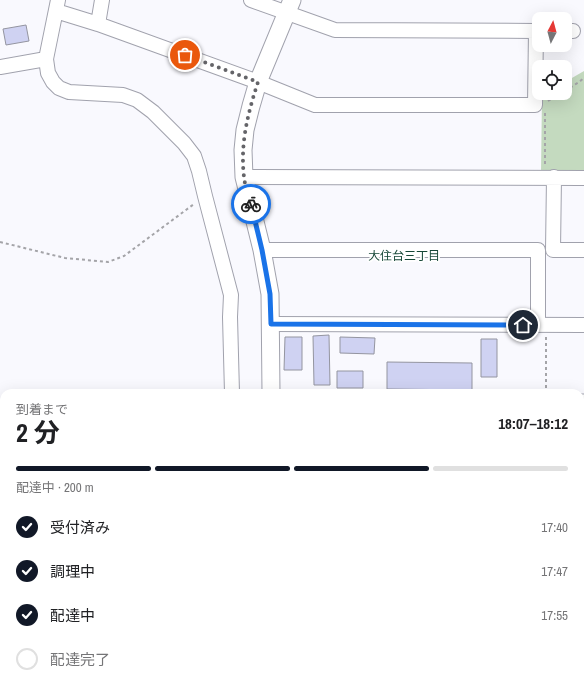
<!DOCTYPE html>
<html lang="ja">
<meta charset="utf-8">
<style>
body{margin:0;font-family:"Archivo Narrow","Noto Sans JP",sans-serif;background:#f2f2f2;color:#202124;height:100vh;display:flex;flex-direction:column;font-size:15px;white-space:nowrap}
*{box-sizing:border-box;margin:0}
p{font-size:13px;color:#757577}
.icon{flex:none;width:22px;height:22px;fill:none;stroke:currentColor;stroke-width:2;stroke-linecap:round;stroke-linejoin:round}
.map{position:relative;flex:1;overflow:hidden}
.side{position:absolute;left:0px;top:389px;width:584px;height:300px;display:flex;flex-direction:column;background:#fff;border-radius:12px 12px 0 0;box-shadow:0 4px 16px #0002}
.side>*{flex:none}
.needle{width:26px;rotate:6deg}
.controls{position:absolute;left:532px;top:12px;display:grid;gap:8px}
.controls a{display:grid;place-items:center;width:40px;height:40px;border-radius:8px;background:#fff;box-shadow:0 4px 16px #0002;font-size:20px}
.pin{position:absolute;display:grid;place-items:center;width:34px;height:34px;color:#fff;margin:-17px;border:2px solid #fff;border-radius:50%;box-shadow:0 1px 4px #0007}
.courier{position:absolute;display:grid;place-items:center;width:40px;height:40px;margin:-20px;border:3px solid #1a73e8;border-radius:50%;background:#fff;color:#222;box-shadow:0 1px 5px #0007}
.summary em{font-style:normal;font-weight:700}
.summary div{display:flex;flex-direction:column-reverse}
.summary{display:flex;align-items:center;justify-content:space-between;height:68px;padding:0 16px}
h1{font-size:26px;font-weight:700;line-height:30px}
.bar{display:grid;grid-template-columns:repeat(4,1fr);gap:6px 4px;align-content:center;height:48px;padding:0 16px}
.bar i{height:5px;border-radius:3px;background:#e0e0e0}
.bar .selected{background:#111827}
.bar p{grid-column:span 4}
ol{padding:0 16px;list-style:none}
li{display:flex;align-items:center;gap:12px;height:44px}
li p{margin-inline-start:auto}
li .icon{padding:4px;border-radius:50%;background:#111827;color:#fff;stroke-width:4}
li:last-child{color:#757577}
li i{width:22px;height:22px;border:2px solid #e0e0e0;border-radius:50%}
.map>svg:first-child{display:block}
.green{fill:#c4dabf}
.building{fill:#cfd2f2;stroke:#9495a0}
.lines{fill:none;stroke-linecap:round;stroke-linejoin:round}
.minor-casing{stroke:#a1a2ad;stroke-width:16}
.tertiary-casing{stroke:#a1a2ad;stroke-width:19}
.motorway-casing{stroke:#d5d5d5;stroke-width:24}
.path{stroke:#a4a4a8;stroke-width:2;stroke-dasharray:3 3;stroke-linecap:butt}
.minor{stroke:#fff;stroke-width:14}
.tertiary{stroke:#fff;stroke-width:17}
.motorway{stroke:#c87509;stroke-width:22}
.done{stroke:#646468;stroke-width:4;stroke-dasharray:0 7.2}
.route{stroke:#1a73e8;stroke-width:5}
.labels{text-anchor:middle;stroke-width:3.5;stroke-linejoin:round;paint-order:stroke}
.neighbourhood-label{font-size:12px;fill:#164737;stroke:#fff}
</style>
<div class="map">
<svg width="584" height="689" viewBox="0 0 584 689">
<rect width="100%" height="100%" fill="#f9f9fe"/>
<path class="green" d="M584,71V172H541L542,95L546,93H565V82Z
M0,547H2L4,550V617H0Z
M0,641L4,642V685H313L312,689H0Z"/>
<path class="building" d="M26,25L29,41L6,45L3,29Z
M329,335L330,385H314L313,336Z
M285,337H302V370H284Z
M340,337L375,338L374,354L340,353Z
M481,339H497V377H481Z
M387,362L472,363V390L387,389Z
M337,371H363V388H337Z"/>
<g class="lines">
<g class="minor-casing">
<path id="minor" d="M58,0L46,59L48,73L53,82L59,88L69,92L123,95L137,100L153,112L184,143L194,156L199,171L205,196L231,295L230,317L232,393
M56,11L98,24L258,82L315,105H535L536,31L335,30L251,0
M98,24L102,0
M565,31H573
M0,67L46,59
M244,177L584,178
M554,177L553,250H584
M262,250H538V325
M271,324L584,325
M580,661L584,657
M548,689L552,685"/>
</g>
<g class="tertiary-casing">
<path id="tertiary" d="M271,393L270,294L262,250L244,177L243,150L245,130L251,106L258,82L292,0
M580,403H584"/>
</g>
<g class="motorway-casing">
<path id="motorway" d="M580,560L584,556
M580,600L584,597
M429,689L433,685
M476,689L481,685"/>
</g>
<path class="path" d="M565,91L579,82L584,78
M548,101L561,93
M545,113V165
M0,242L65,258L108,262L124,256L194,204
M546,337V393
M580,470L584,475
M0,631L4,632
M89,689L91,685"/>
<use href="#minor" class="minor"/>
<use href="#tertiary" class="tertiary"/>
<use href="#motorway" class="motorway"/>
</g>
<g class="lines">
<path class="done" d="M185,55L258,82C248,113 240,143 244,177C245,186 248,195 251,204"/>
<path class="route" d="M251,204L262,250L270,294L271,324L523,325"/>
</g>
<g class="labels">
<g class="neighbourhood-label">
<text x="404" y="260">大住台三丁目</text>
</g>
</g>
</svg>
<div class="controls">
<a><svg class="needle" viewBox="-14 -14 28 28"><path d="M0-13l5 13h-10z" fill="#e53935"/><path d="M0 13l5-13h-10z" fill="#757577"/></svg></a>
<a><svg class="icon" aria-label="locate" viewBox="0 0 24 24"><circle cx="12" cy="12" r="6"/><path d="M12 2v4M12 18v4M2 12h4M18 12h4"/></svg></a>
</div>
<div class="pin" style="left:185px;top:55px;background:#ea580c"><svg class="icon" aria-label="bag" viewBox="0 0 24 24"><path d="M5 8h14l-1 12H6zM9 8a3 3 0 0 1 6 0"/></svg></div>
<div class="pin" style="left:523px;top:325px;background:#1f2937"><svg class="icon" aria-label="home" viewBox="0 0 24 24"><path d="M3 11l9-7 9 7M6 9v11h12V9"/></svg></div>
<div class="courier" style="left:251px;top:204px"><svg class="icon" aria-label="bike" viewBox="0 0 24 24"><circle cx="6" cy="16" r="4"/><circle cx="18" cy="16" r="4"/><path d="M6 16l4-8h5l3 8M10 8l3 8H6M13 5h3"/></svg></div>
<section class="side">
<div class="summary"><div><h1>2 分</h1><p>到着まで</p></div><em>18:07–18:12</em></div>
<div class="bar"><i class="selected"></i><i class="selected"></i><i class="selected"></i><i></i><p>配達中 · 200 m</p></div>
<ol>
<li><svg class="icon" aria-label="check" viewBox="0 0 24 24"><path d="M5 12l5 5 9-10"/></svg>受付済み<p>17:40</p></li>
<li><svg class="icon" aria-label="check" viewBox="0 0 24 24"><path d="M5 12l5 5 9-10"/></svg>調理中<p>17:47</p></li>
<li><svg class="icon" aria-label="check" viewBox="0 0 24 24"><path d="M5 12l5 5 9-10"/></svg>配達中<p>17:55</p></li>
<li><i></i>配達完了</li>
</ol>
</section>
</div>
